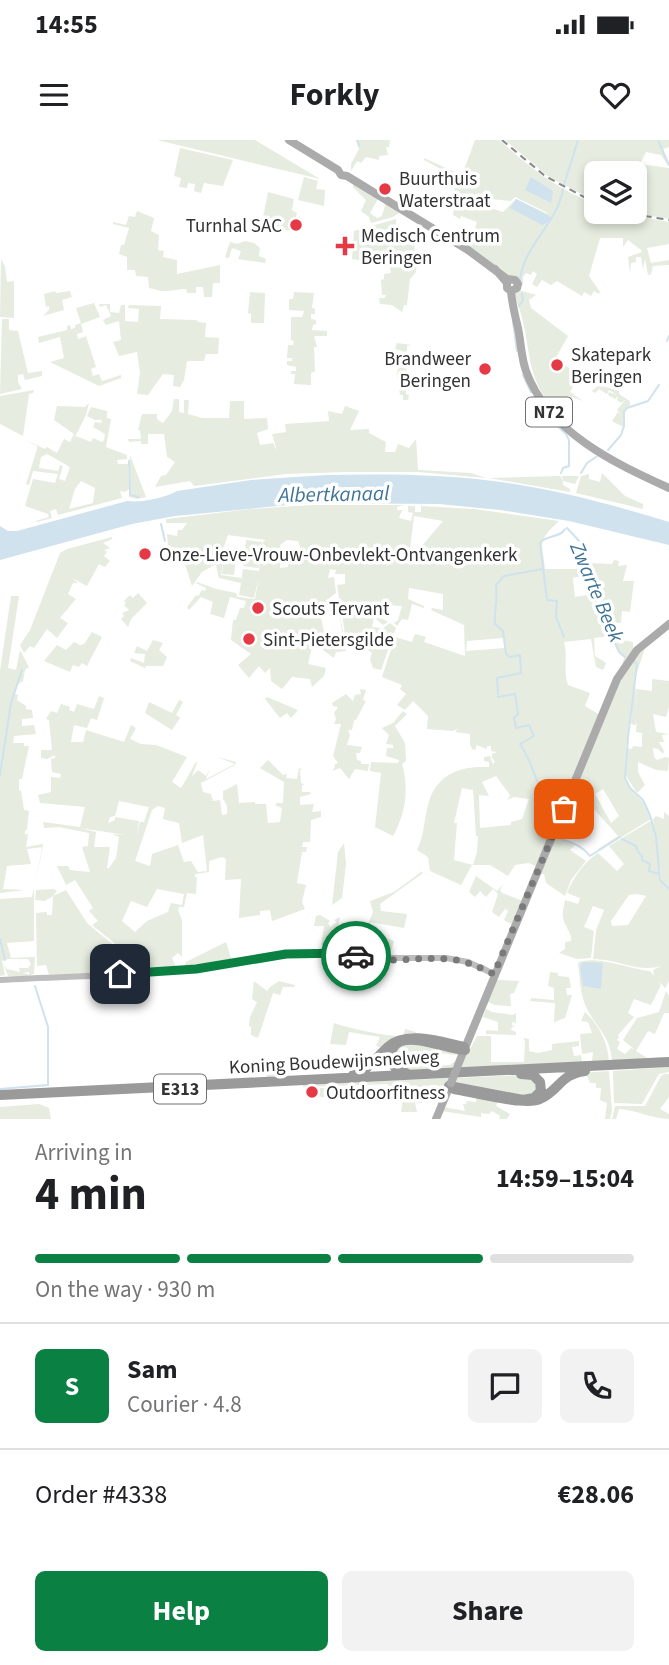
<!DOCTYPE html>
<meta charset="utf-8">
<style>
body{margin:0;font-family:"Source Sans 3",sans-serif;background:#f2f2f2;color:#202124;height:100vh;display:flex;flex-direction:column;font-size:26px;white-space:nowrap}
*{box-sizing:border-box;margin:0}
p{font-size:23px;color:#757577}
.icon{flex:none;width:38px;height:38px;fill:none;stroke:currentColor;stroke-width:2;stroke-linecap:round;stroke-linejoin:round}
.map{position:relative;height:979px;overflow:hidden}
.side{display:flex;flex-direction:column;background:#fff;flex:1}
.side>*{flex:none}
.buttons{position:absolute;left:584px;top:21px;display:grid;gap:14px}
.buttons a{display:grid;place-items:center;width:63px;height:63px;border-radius:10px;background:#fff;box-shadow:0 4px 10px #0003;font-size:35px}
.pin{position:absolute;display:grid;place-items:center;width:60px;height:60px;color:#fff;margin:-30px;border-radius:14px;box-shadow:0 4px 10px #0006}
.courier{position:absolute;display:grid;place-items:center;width:70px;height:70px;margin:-35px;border:5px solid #0b8043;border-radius:50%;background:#fff;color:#222;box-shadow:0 2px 9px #0007}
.headline em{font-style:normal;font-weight:700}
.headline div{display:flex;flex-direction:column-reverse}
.headline{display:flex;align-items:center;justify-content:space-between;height:119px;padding:0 35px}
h1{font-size:46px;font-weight:700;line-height:52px}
.bar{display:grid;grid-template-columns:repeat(4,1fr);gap:10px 7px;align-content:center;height:84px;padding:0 35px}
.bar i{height:9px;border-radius:5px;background:#e0e0e0}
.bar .current{background:#0b8043}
.bar p{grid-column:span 4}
.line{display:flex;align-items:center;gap:18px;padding:0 35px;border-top:2px solid #e0e0e0}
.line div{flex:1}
.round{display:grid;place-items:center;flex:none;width:74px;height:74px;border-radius:10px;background:#f2f2f2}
.cta{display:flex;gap:14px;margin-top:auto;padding:14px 35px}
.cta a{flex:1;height:80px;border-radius:10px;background:#0b8043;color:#fff;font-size:28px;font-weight:700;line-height:80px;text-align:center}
.cta a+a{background:#f2f2f2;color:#202124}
.status{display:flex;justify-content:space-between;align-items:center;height:49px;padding:0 35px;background:#fff;direction:ltr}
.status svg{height:19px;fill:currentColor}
header{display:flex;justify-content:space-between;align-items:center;height:91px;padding:0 35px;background:#fff;font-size:32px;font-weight:700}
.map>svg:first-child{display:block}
.green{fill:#e6ecdf;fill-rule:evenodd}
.water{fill:#cfe2ee}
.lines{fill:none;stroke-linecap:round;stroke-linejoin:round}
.stream{stroke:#cfe2ee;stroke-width:2}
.secondary{stroke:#bdbdbd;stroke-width:6}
.primary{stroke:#ababab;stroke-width:8}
.motorway{stroke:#9a9a9a;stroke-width:10}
.rail{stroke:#888;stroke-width:2;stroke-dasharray:7 5;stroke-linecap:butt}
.primary-bridge{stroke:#ababab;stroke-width:8}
.done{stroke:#7a7a7a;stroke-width:7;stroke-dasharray:0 12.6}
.route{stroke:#0b8043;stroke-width:9}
.poi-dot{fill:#e63946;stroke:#fff;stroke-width:2.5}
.labels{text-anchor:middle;stroke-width:7;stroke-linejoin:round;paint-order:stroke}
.shield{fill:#fff;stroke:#707070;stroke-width:2}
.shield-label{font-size:18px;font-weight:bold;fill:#333}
.poi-label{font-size:19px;fill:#333;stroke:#fff;text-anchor:start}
.street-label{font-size:19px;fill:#333;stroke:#fff}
.water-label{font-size:21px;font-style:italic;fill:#3f7597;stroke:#fff}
</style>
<div class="status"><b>14:55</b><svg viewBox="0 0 49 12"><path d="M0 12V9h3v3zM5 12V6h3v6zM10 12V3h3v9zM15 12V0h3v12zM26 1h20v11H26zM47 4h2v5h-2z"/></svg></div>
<header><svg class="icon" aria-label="menu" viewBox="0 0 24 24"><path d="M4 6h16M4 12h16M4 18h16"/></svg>Forkly<svg class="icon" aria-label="heart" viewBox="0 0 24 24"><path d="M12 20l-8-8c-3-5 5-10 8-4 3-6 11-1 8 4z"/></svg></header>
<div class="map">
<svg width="669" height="979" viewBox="0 0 669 979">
<rect width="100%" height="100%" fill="#fff"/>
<path class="green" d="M157,0H255L320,39Z
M357,0H390L389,7H386L388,15L379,16V20L366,17L361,23L357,21L351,31V24L359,9Z
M475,0H500C529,28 559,50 597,65V72H616L669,82V104L647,108L651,123L669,120V125L653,126L651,134L648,135L645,119L643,129L641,117H636V122L631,123L630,133L628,117L642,112L641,110L628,100L623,107V98H600L589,136L600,152L599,154L594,151L591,156L584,152L582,156L557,141L551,145L542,140L537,147L532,144L537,134L533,131L531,135L526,133L523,137V145L467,108L472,99L477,82L461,76L460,79L453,75L455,62L451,60L458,38L424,20V18L462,35ZM515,57L546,72L548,74L516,59L503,72L482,65L483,58L511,61Z
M505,0H669V7L663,9L669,27L661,15L646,12L640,24L669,28V79L628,72H635V33H597V62L549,37Z
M180,8L233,20L223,46L204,43L201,53L194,51L195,44L188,43L187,48L179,47L181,38L174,36Z
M304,37L318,41L316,49L325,50L324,66L298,60Z
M353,41L379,57L370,73L377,78L382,76L386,62L399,70V73L393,77L371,83L369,77L361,71L366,60L353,47Z
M268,52L294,59L292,70L297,73L292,91L258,85L262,83Z
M137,71L154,78L151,91L159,95L158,110L164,111L163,117L177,120V134L220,125V143H213L212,157H204L203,147H196V153H187L186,149C178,149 172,151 164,151C157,151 156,149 149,148L148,137L136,136L135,130H127V117L119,114L121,105H124L129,88L113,84V82L126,85L129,76L135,77Z
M396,79V90L414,93L415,115L418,116L416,132L410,139L407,165H404L402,172L392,165L380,164L379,158H385L386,155H382L381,140L384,139V134L391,133L390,128L383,119L368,123L367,121L352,119L354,91Z
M245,101L254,103L260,108L259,116L266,119L265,123L238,119L241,111L232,108L229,118L225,117L230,102L237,104Z
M1,119L5,127L7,142L14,141V178L0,177Z
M519,150L536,155L529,160L531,168L568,196L555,219L586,239L579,236L570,252L583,261L573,257L562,276C526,246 532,214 521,174C519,166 515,161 515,153Z
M55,151L56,153L70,151L72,157L62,160L64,170L43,176L49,170V166L46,167L44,154Z
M250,152L265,153L264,183H251V174L248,173Z
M294,152L314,153L312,168L315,169V174H311V179L316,180V184L313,185L312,190L327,191V196H314L317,207H314L315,231L311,233V245L294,244L295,234H291V231H296V227L287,225V221H292V218H287L288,205H293L294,201L291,200V177H302L304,171L289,170V159H293Z
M94,163L100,177L81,184L83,192L77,194L78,199L86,196L96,227L91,229L93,236L99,234L102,241L121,235V238L99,246L50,222L64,218L60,197L39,203L38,197L67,190V186L70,185L71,189L75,188V185L81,183L76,168Z
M99,164H110V172L119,173L121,165H125V181L138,182L139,169L128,168L129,165L161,166L160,179L197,180L198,182L206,183L205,197L219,198L218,214H206L204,221H187L184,240L180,247L173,246L174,235L163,234L148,255L137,254L140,233L137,212L119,216L113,202L121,200L119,181L106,185L103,180L111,176L106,165L100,167Z
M2,179H9V190L18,191L28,233L42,231V236L25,240L23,234L18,235V242L22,249L0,254Z
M397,203L411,205L407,206L406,254L409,255L408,260H403V255H400L397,233L402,211L395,209Z
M619,243L622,242L623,244L620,247L619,254L630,261V265L623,273V287L612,281L618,272L621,274L617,270L625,260L621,263L617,260L618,256L615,259L608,255L609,252L617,255L609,250L607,254L599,249L595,253L592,251L599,245L616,250Z
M34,250L33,253L29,254L23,296L0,284V256Z
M174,259H179V272L184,273V260H189L188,274L202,278H229L230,261H244V279L267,278L268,289L257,293L260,305L273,303L277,311L272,294L286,292L285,284L329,281L328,271L342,274L345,266L359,271L350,290L369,289V293L386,302L385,312H395L398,304L409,308L416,299L418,330L471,333L486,338L418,332H345L286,334L194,346L190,341L155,347L161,336L166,335L175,322L167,317L164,294H148V304H141V301L129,302L128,299H141L140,290H138L142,274H157V279L163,283L172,271Z
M89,263L86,275L73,301L76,296L91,302L93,298L102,302L104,300L105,294L93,287L95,282L101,283L102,280H95L87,276L91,267L107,271V278L111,279L106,307L127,315V319L117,320L118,324H128L129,349L125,352L120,351L122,358L58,375L56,369L50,371L52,378L37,382L36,381L49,377L48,374L25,366L33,339L55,343L58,334L33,331L29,345L26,344L37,309V306L21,298L45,309L47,307L57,313L64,299L70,302L74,294L54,280L57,266L85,267ZM47,314L70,327L65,341L59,339L63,326L60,325L58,331L39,328L41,317ZM81,341L95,348L93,363L69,369L75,349Z
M130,315L146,357L137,359L129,357Z
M602,333L625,356L643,364V369L576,353L581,336L589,334V339L600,342Z
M560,336L563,341L562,336H579L575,344L563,341V345L570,349V352L489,338Z
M311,365H403L397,367V370H402L399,378L411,381L413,373L408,372V366H415V372H421V366L474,369L559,381C537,402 542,401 545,429H583L582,416L585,415L589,423L612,424L614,420L619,421L618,426L627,425L623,441H634L630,472L622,471L621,483H616V499L633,502V510L621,529L624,518L619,513L611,496L594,498L595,516L606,523L603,530L596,527L591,499L564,502C568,518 563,531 568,545L590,553L585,566L600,575L588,599L590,601L538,727L529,723L515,725L508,736L490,725H472L461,745L430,731L428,717L417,710C425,694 424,675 430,658C441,631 464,626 489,627V622L484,621V617L490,616L493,624L495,622L492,618V614L497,612L491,611V606H487V609L476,605V609L473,610L470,605V594L455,592L458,588L453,591L427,589L428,576L413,561L405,570L397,565L406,554L400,549L402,545L382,537L395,497L412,502L415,494L426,497L424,502L465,516L464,485L431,470L432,468L443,470V454L409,448L408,459L424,466V468L412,464L408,480L402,479L397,486L394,483L398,480L402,466L381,465V478L388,482L383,485L374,477L372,487L381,488L374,498L365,492L360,498L358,493L345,495L342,473L352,474L350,462L340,463L337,445L345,444V434H335L336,430L321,428L330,429L328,438L334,437L336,453C315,468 321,476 326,500L334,496L335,501L343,499L338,462L346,511L336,512L334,518L323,510L321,502H313L308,524L326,528L324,536L312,547L310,539L292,537L282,549L271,541L270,528L265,533L259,526L249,538L238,525L251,514L231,500L233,480H236L240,468H244L246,461L230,457L224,478L210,474L213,462L201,457L189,470L187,467L196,455L198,456L202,450L205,451L206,448L196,443L197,442L216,449L236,453L238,457L255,459L259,437L254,458L239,455L241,443L219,438L216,426L225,408L237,410L234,435L222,434L223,422L221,435L241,438V441L243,429L259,431L263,402L266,400L228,395L220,417L216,422L218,423L202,432L192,446L185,424L174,418L173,407L168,406L167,394L177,396L178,390H182L187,383H166V379L251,369ZM414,376L443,381L415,414L409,418ZM287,400L298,401L303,415L287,417L288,427L280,428V405ZM582,430L587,431L593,454L575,457L573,438L582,436ZM503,498L505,508L466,511L467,501ZM496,636L510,655L507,660L514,657L529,659L522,679L511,682V685L480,688L479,655L489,656L482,642ZM462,648L473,650L476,696H478L477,712L473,725L454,720L457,683H454Z
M112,397V399L103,403L110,408L104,410L107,412L104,416L110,421L105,427L99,424L87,446L72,438L78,443H73L68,454L76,459L60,478L68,483L57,498L47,489L34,508L30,506L24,513L20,505L30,490L60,413L67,409Z
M246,400L262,402L259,428L243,426Z
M138,453L147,463L131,479L128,487L121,479L124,476L122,473L129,470L124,465L126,463L124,461L130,455L133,458Z
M11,456H19L8,528L16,530L20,510L29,527L25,530L23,541L17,545L15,554L18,555L17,560L26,566V569L32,570L33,578L22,579V586L34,585L36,594L14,596L13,603H24V606H29L22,639H19V651L21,650L24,670L29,671L27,690L25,691V694H28L26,707L43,704L34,748V801L7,803L11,818L35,817L34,834L29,836V832L23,833L28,834V836L25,837L8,836L4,825L7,829L20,832L19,828H28L31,824L28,819H8L2,821L5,835L0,836V759L32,757L43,707L27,709L31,724L7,726L3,749L25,750L0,753V531Z
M390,483L396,488L381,530L373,528L370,519L372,513L367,509L382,489Z
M92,492L102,497L87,526L82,523L79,527L73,525L70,532L44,521L57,505L66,510L74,502L80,505L84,504Z
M153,500L163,503L159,510L167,517L163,526H146L145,528L130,521L131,518L144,523L145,514L134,513L137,506L147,511Z
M645,508L635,539L637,577L636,549L652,551V539L669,541V567L666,577L653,574L656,592L669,594L662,595L664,602H659L664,611L663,614L658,609L653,608L654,617L657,620L665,617L669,618L668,631L656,630L638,622V632L645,645L637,653L626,636L627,608L632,609L633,606L642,607V593L636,592L637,579L636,585L631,584L633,550L626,609L625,637L633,652L643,662L651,679L599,711L598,709L618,696L575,648C593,604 611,539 645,508ZM603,649L619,676L611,683L595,654Z
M360,549L366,550L363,560L366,561L356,580H354L352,590H348L350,595L347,605L362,607L360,613H356L357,620L361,621V624H369L368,631L355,629L349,639L340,628L332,631L335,627L334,625L338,623L333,616L341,584H334L336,579L334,573L338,567L333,566L332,563L346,554L353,561L355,555L361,554Z
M99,556L104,558L97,580L91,578L87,588L74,585L71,602H83L86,590L124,602L131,585L136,588L130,599L141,604L156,605L187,617L172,642L181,648L196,622L197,623L192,636L198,630L206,636L210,629L206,639L235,624L217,617L236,622L235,625L201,643L203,652L211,654L213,661L220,660L222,675L227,674C227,667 228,666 223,659V651L237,644L239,663L255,662V664H266L268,683L280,682L282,668L275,665L277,663H283L284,642L260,628L268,620L283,635L287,634L286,638L297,639L299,628L303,630H300L301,643L305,645H302V652H310L311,654L300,657V665L314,664L312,672L321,671V677L311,680L310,702H303L302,707H307L306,712H302L297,743L306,745L302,762L305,769L272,781L270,770L260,771V775L239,778L241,739L225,740L226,719L222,717L209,721V732L195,734V737H197L196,754L187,753L184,767H179L178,770L182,780V817L178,813L172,818L176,827H184L186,822L226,802L232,821C209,826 162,836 141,825L146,822L139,823L92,785L98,781L89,771L93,768L75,740L66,745L57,726H68L70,730L90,732L82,707L88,706L89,693L59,687L44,688L43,682L80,687L85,667L40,663L38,655L51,652V637L60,638L61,634L52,632L51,619L55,618V615L47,619L41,618V610H52L49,580L46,579L51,571L57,573L61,564L70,567L69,570L74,572L77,564L94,569ZM119,661L149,667L144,682H140L137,693L139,681L115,677V680L108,683L110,677L115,676ZM158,666L165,668L163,679L179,683L182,703L203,695L207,731L198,732L191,721L184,722L178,705L152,714L150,726L135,721L152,670ZM80,688L126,695L112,694L119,697L116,718L109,728H107L110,707H94L96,692ZM157,749L184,754L182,765L171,763L168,772L147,781L135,792L122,781L131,761L147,767Z
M267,557L298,570L291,578L287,573L280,578L265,559Z
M179,560L183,562L176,575L180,578L172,590L145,573L149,562L172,573Z
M403,571L407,574L395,586L405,603L406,621L402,624C409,649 406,673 393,696L375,687L381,633L370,631L371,622L398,623L399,620L386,616L387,608H393V605L386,604L389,595L382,588L393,583Z
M664,672L669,676V748L661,741L660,725C658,737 660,742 669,750V841L665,848L659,841L661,845L651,865L634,859L628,873L634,877L618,895L619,897L617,900L620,902L617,909L625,914L631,908L635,910L623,900L637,878L659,872L666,851L669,856V873H664L655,894L648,891L636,911L647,918L669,917V919L612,922C611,896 597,889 586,867C580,854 580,838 578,823C592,814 631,829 650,831L654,836L653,830L662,826C634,833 620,819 593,819L596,790L604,770L593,766L584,787L594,791L591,818L577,819L559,813L565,809V802L571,801C572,793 565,787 563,778C562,773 564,765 565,760L578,764L580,758L567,753C573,738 584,722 598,713L617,731L624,724L609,706L652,680L654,685L653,679L656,676L664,679ZM637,754L646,756L628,785L612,786L611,781L629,755Z
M556,695L576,704L570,710L586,721L571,740L565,756L546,743L544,734H539Z
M344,703L346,724L342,758L332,765L338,712Z
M421,732L443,740L423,733L380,764L381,771L407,774L404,788L370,782L368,791L394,801L389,818L368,815V812L358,809L360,804L369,807L370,803L350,796L352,788L365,792L373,772L370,761L394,752Z
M476,736L497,751L503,744L500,750L502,753L523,761L513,785L504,780L508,771L505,769L499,777L492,772L498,754L493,749L486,757L480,751L475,757L469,752Z
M54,749L57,751L53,756L66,750L87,783L134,822L136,827L135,831L49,835L46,825L37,826L36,773L47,772V775H52L53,756L45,761L35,760L36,750Z
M320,775L330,781L328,783L330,787L337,782L334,780L340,777L333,813H325L326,807L321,805L324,786H314L316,776Z
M550,832L558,833V836L569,837L571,848H566L567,855H572L565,878L554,882L555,863L530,861L531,858L554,860V848L548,846Z
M497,840L519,841L514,853L510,854L511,866L495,865L488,862Z
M254,841L267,851L270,847L279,841L295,845L294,847H283L280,855L273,853L258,898L251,895V887L249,886L250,877L257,862L252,859Z
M486,869L492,872L513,875L516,873V883L512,882V885L515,887H512L511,890L516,892V895L486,894V890L498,891V882L483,877Z
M585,872C599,885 608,902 609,922L459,930L477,896H491V922H524L525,901L523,898L529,899V911L538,913L552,910V904L579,901V906L572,907L574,916L581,915L582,921H592L593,912L582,914L580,894L592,893L588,882L581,881Z
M334,883C342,887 395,898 403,896L405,889L416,892L415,897L379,912L380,907L376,906L380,897L349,892L346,905L330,904Z
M405,901L459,912L458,915L419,911V926L450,925L454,922L456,923L453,930L414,931L400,929L392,916L393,910Z
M346,917L370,924L357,930L322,932L326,918L343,926Z
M292,923L297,927L299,932L268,937L258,926L260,924Z
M669,927V932L659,934L642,964L614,963L613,931Z
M609,931L612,971L610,979H605L607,963L600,960L601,948H596V943H590L588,937L584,935C565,937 559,954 543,962C534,967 525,962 516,966L498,961L496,966L510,974L507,979H499L500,976L492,971L489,974L481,973V977L441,971L443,967L465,971L463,964H466L467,961L476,962V957L452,953L454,951L532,963L547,957L571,936L580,933Z
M664,934H669V957L660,969L669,974V979C652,979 637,970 619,969L616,979H612L615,966H645L661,936Z
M524,935H529L540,947L532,958L455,946V938Z
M450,938L444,953L439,951L438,945H429L428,954L423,955L422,963H415L417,972H401L403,960L391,955L390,952L385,953V955L335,959L316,956L320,948L388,947V944L303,947V945Z
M39,964L49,968L51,979H0V967Z"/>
<path class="water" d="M531,37L553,51L551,63L525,50Z
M516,59L551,77L549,82L542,85L510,68Z
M326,335C387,334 448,334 508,343C563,351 616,366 669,382V405L569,381L500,370L439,364L309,363L175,376L132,384L0,420V386L8,391H17L127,361C141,363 164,358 177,351L251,340Z
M583,822L603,823L601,849L583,846L580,827Z"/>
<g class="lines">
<path class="stream" d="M357,0L359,6
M658,0L669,25
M564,45L578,0
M520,141C522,107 558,83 563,49
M519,166L523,160L522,154
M513,182L517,211
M667,201L669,196
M523,235L531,252
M534,257L552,281L566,294L569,300V326L563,328L561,333
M608,310L621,295L624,286V272L627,268L648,261L659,245
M129,321L130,355L139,357
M581,333L587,323L599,315
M161,384L165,401
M567,388L581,403L596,461L619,512L625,517
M564,497L556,477L557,461L547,460L540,403C546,395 560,398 565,389
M498,554L497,538L521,533L520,515L510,517L506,514L503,491L495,484C494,470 498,458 496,445L504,436L542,429
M498,557L515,554L518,574L514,578L516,588L529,585L534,596L520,604C529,617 542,651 544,667C552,674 553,669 554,684
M628,597L637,524L633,520
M628,598L625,638L630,648L643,660L650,675L656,697L660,740L669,749
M0,635L11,563L22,530
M557,693L562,700C574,702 583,707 590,716L620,697
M622,699L636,706L638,712L642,716V720L650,724L649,731L659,734
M0,799L5,820
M0,949L48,945V887L35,846"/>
<path class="secondary" d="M345,814L349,815L348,819L344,817Z
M349,818H446L468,822L494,834L495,835L482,828
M0,840C65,836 130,836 194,829C245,824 292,807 344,817"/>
<path class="primary" d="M289,0L338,30L341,35L347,36L468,110L507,139L515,140L518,144L517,148L511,151
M495,129L507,143V148L511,151C512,163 515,176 518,188C521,202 521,217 526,231C548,292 614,323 669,348
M458,925L617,539L637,510L669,484
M436,979L451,943"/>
<path class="motorway" d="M521,934L533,935L540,942L541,951L534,958L523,960L449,946L454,949C472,952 526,966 540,959C559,951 560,934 585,931
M353,935C368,930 376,918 388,907C406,890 442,902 464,907L465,910C449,910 407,890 394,906C391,911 390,917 392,923C395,929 400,931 406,933
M0,955L669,922"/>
<path class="rail" d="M502,0L545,36L597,64
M621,72L669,80"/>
<path class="primary-bridge" d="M451,943L457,928"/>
</g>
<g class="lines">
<path class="done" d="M356,816C385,825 418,816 448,819C465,820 479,827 494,834L564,669"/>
<path class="route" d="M120,834L196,829L286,814L347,813L356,816"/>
</g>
<g class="poi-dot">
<circle cx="385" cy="49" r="7"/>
<circle cx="296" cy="85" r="7"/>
<path d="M341.5 95.5h7v7h7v7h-7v7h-7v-7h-7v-7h7z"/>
<circle cx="557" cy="225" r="7"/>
<circle cx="485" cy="229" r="7"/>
<circle cx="145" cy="414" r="7"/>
<circle cx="258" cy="468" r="7"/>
<circle cx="249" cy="499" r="7"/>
<circle cx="312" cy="952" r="7"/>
</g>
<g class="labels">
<g class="shield">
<rect x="526" y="257.5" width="46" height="29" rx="5"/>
<rect x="154" y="934.5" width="52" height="29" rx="5"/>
</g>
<g class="shield-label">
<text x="549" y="278">N72</text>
<text x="180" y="955">E313</text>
</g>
<g class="poi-label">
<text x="399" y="45">Buurthuis<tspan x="399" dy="22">Waterstraat</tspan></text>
<text x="282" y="92" text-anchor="end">Turnhal SAC</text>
<text x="361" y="102">Medisch Centrum<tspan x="361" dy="22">Beringen</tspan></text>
<text x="571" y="221">Skatepark<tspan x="571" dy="22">Beringen</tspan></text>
<text x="471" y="225" text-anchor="end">Brandweer<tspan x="471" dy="22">Beringen</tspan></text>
<text x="159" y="421">Onze-Lieve-Vrouw-Onbevlekt-Ontvangenkerk</text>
<text x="272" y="475">Scouts Tervant</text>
<text x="263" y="506">Sint-Pietersgilde</text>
<text x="326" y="959">Outdoorfitness</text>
</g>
<g class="street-label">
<text transform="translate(334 921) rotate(-3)" y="7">Koning Boudewijnsnelweg</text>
</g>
<g class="water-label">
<text transform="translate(334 354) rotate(-1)" y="7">Albertkanaal</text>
<text transform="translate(597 452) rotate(67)" y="7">Zwarte Beek</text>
</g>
</g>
</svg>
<div class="buttons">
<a><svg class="icon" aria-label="layers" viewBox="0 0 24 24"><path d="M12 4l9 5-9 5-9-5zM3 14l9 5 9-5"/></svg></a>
</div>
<div class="pin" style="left:564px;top:669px;background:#ea580c"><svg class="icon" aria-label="bag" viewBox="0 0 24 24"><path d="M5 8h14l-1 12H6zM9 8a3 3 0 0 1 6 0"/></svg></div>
<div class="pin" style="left:120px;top:834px;background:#1f2937"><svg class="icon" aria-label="home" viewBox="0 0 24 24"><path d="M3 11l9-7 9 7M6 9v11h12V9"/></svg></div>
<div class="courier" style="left:356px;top:816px"><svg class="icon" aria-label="car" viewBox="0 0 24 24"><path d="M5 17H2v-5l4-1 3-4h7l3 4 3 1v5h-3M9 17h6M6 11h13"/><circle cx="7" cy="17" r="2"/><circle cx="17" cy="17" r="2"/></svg></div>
</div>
<section class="side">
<div class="headline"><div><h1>4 min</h1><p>Arriving in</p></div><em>14:59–15:04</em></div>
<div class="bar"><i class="current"></i><i class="current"></i><i class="current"></i><i></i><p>On the way · 930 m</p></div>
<div class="line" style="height:126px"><b class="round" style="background:#0b8043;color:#fff">S</b><div><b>Sam</b><p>Courier · 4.8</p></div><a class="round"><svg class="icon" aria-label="chat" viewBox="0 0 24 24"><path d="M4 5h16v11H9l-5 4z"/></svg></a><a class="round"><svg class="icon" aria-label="phone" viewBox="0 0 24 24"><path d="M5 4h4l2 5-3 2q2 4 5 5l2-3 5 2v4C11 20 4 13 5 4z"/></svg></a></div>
<div class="line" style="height:91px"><div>Order #4338</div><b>€28.06</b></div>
<div class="cta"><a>Help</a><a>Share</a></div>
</section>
